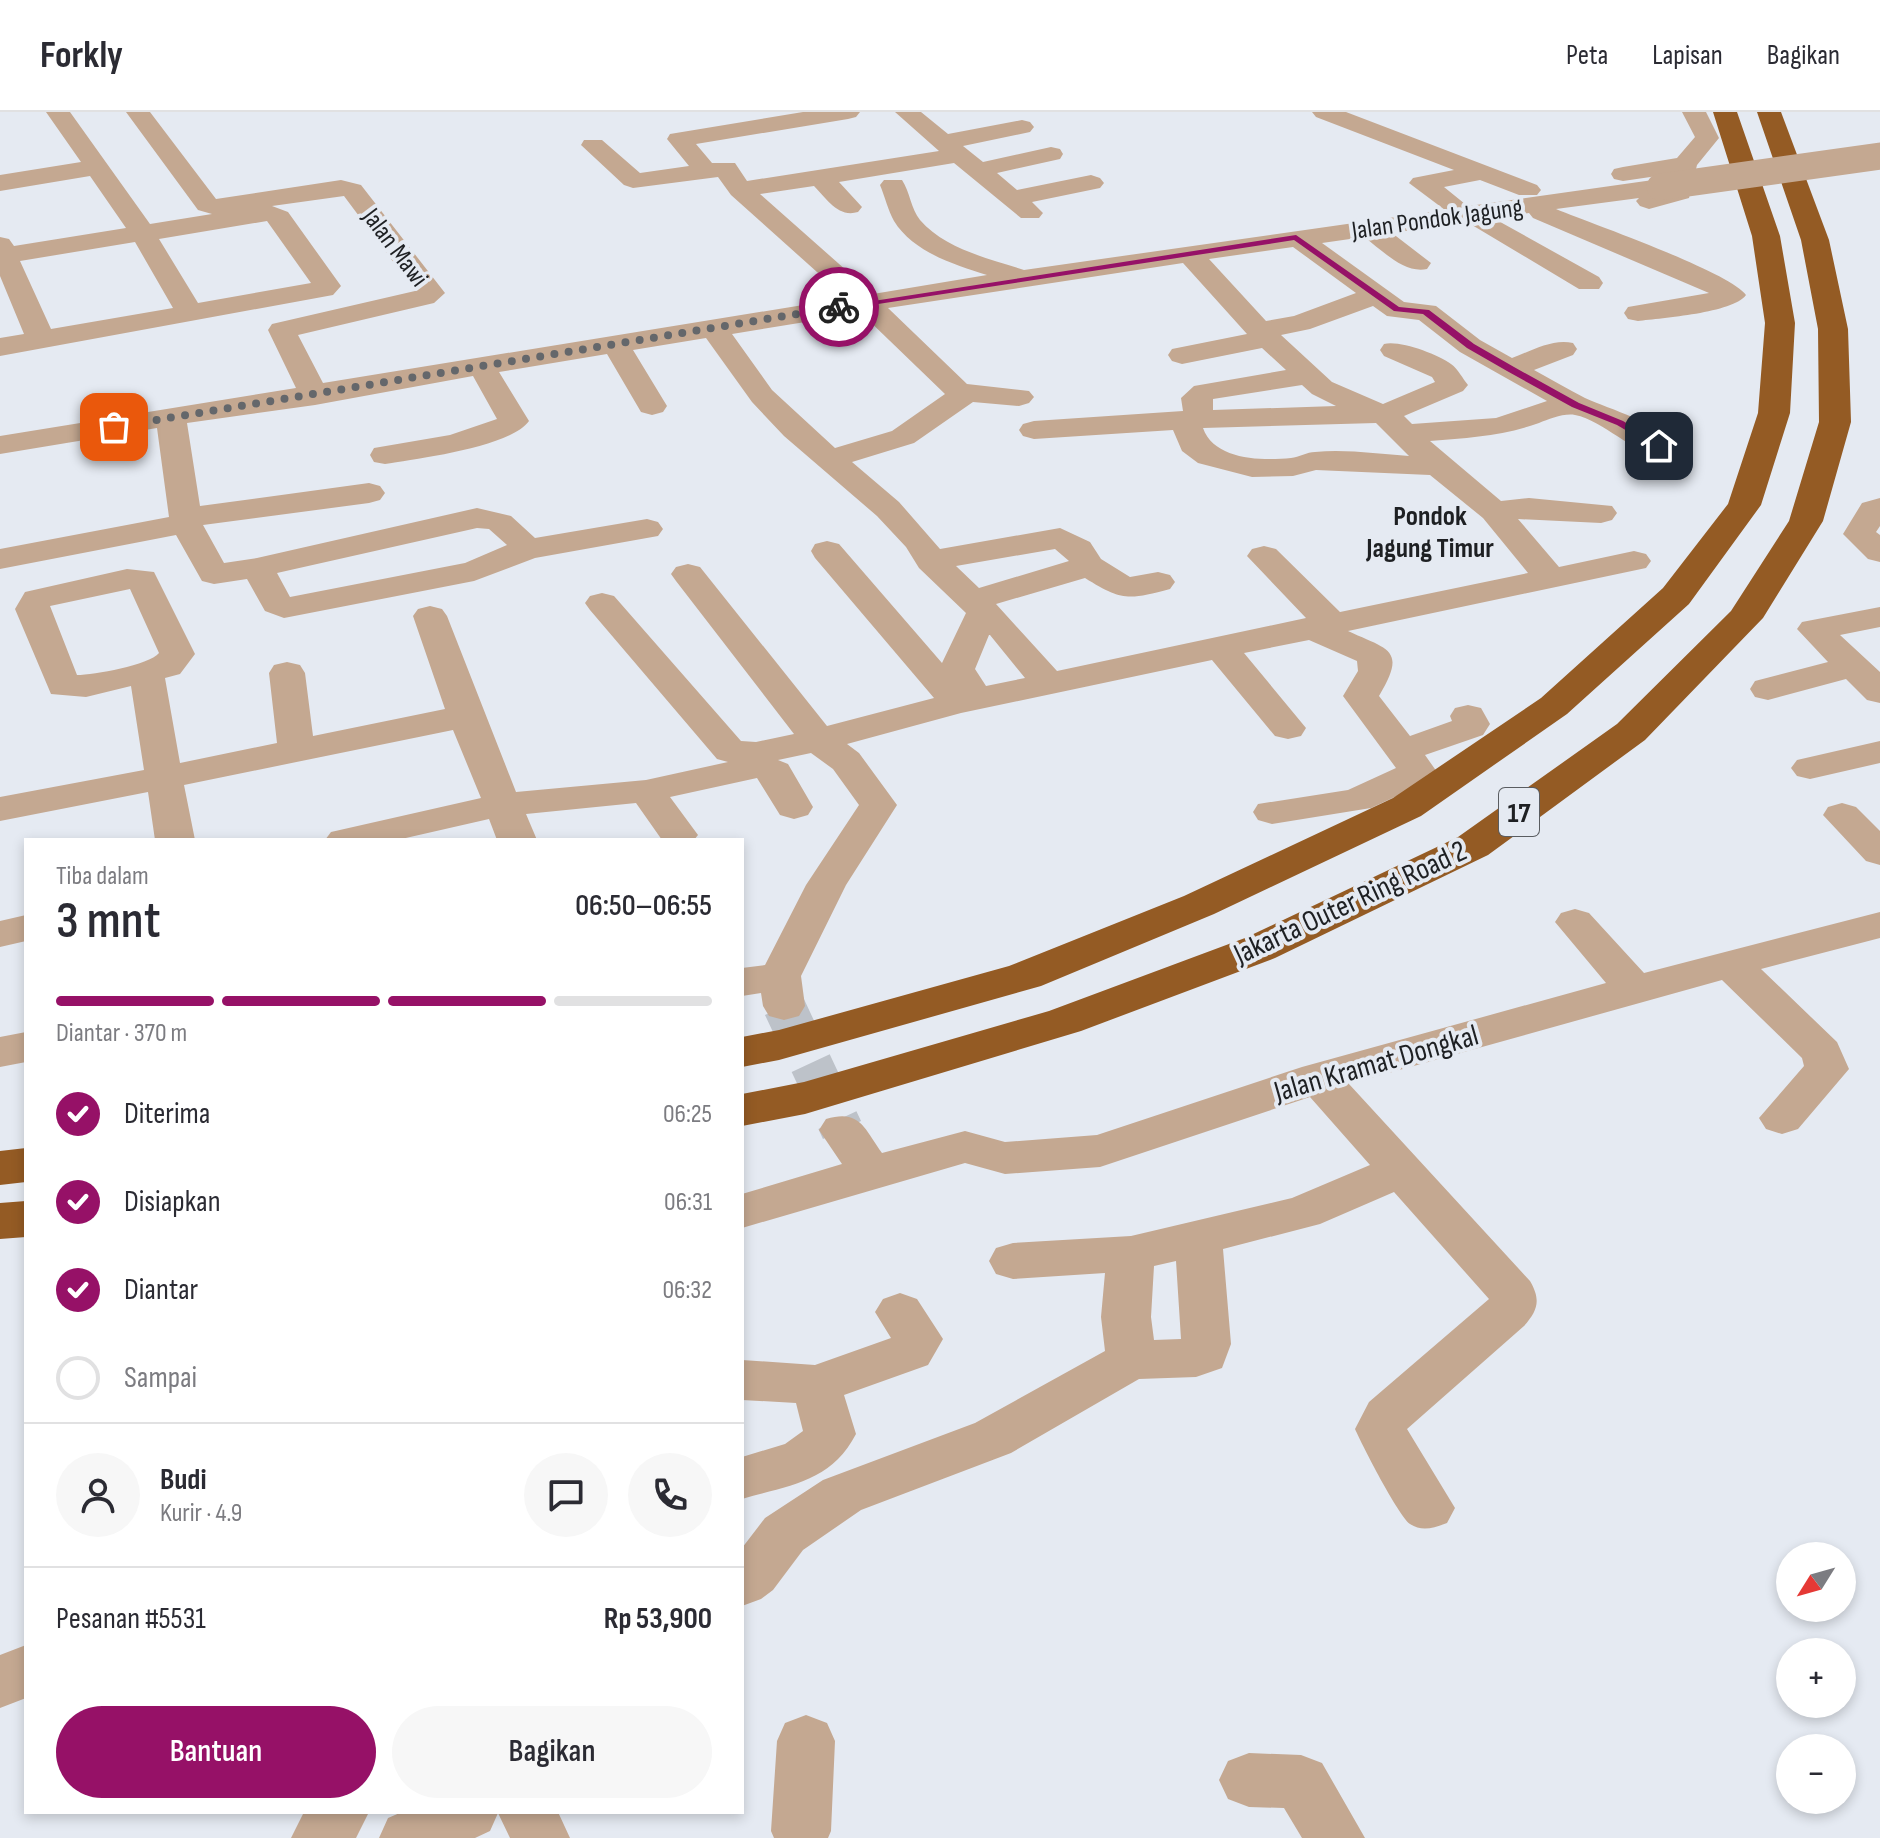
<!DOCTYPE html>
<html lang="id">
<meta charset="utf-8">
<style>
body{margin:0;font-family:"Sofia Sans Condensed",sans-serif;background:#f7f7f7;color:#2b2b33;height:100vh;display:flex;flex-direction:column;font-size:30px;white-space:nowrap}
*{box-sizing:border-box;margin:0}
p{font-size:26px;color:#7c7c81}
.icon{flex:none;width:44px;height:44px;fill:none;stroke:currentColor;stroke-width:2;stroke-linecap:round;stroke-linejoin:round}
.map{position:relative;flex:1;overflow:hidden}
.side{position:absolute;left:24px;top:726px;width:720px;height:976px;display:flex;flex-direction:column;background:#fff;border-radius:0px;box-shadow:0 4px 12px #0003}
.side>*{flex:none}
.needle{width:52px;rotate:233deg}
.buttons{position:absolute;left:1776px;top:1430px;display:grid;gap:16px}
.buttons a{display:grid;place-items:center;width:80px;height:80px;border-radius:50%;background:#fff;box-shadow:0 4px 12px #0003;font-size:40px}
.pin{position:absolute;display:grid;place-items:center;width:68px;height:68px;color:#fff;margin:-34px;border-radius:16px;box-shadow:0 4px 12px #0006}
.courier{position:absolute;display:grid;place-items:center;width:80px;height:80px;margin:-40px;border:6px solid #961167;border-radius:50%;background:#fff;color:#222;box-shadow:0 2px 10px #0007}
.headline em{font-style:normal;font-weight:600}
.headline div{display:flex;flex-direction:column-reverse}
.headline{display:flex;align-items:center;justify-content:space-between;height:136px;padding:0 32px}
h1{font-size:52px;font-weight:600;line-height:60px}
.bar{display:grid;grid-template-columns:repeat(4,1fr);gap:12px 8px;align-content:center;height:96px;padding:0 32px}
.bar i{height:10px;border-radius:6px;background:#e1e1e2}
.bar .selected{background:#961167}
.bar p{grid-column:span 4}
.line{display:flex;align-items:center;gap:20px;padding:0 32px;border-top:2px solid #e1e1e2}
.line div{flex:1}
.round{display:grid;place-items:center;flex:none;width:84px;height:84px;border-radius:42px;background:#f7f7f7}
ol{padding:0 32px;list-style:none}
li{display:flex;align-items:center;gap:24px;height:88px}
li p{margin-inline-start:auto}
li .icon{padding:8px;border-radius:50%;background:#961167;color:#fff;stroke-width:4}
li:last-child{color:#7c7c81}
li i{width:44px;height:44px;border:4px solid #e1e1e2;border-radius:50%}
.action{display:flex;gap:16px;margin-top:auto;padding:16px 32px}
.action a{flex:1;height:92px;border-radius:48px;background:#961167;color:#fff;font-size:32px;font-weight:600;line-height:92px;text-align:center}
.action a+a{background:#f7f7f7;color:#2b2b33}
header{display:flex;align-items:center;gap:48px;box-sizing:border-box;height:112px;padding:0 40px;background:#fff;border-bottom:2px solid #e1e1e2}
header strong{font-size:38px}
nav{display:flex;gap:44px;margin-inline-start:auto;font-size:28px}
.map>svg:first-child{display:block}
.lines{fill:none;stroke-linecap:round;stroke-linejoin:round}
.minor-tunnel{stroke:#bdc2c9;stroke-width:42;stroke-dasharray:42 21;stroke-linecap:butt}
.minor{fill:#c4a891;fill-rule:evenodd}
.highway{fill:#945b24;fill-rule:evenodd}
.minor-bridge{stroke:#c4a891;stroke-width:27}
.route{fill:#961167}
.done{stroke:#64676b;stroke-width:8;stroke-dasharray:0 14.4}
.labels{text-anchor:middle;stroke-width:8;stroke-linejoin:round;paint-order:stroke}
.far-street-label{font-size:26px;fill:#1e2023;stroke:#e5eaf2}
.far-quarter-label{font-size:28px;font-weight:bold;fill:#1e2023;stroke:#e5eaf2}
.shield{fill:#e5eaf2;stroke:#5a5d61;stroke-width:2}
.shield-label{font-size:28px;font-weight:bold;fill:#1e2023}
.street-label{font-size:30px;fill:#1e2023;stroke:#e5eaf2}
</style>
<header>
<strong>Forkly</strong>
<nav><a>Peta</a><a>Lapisan</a><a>Bagikan</a></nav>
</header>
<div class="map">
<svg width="1880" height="1726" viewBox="0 0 1880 1726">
<rect width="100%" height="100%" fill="#e5eaf2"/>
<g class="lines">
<path class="minor-tunnel" d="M784,894L842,1018"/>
<path class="minor" d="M46,0H70L150,112L212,102L198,98L126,0H150L216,87L341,68L361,73L445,181L434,191L298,223L323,271L846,186L731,83L718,65L633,76L624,73L581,33L584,28H602L640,61L689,54L667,27L670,22L803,0H860L856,5L848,7L696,32L712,51H735L747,69L939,39L895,0H921L948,22L1022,8L1030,10L1034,15L1030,20L963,34L983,50L1051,35L1060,37L1063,42L1060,47L997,61L1017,78L1091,63L1100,66L1104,71L1100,76L1032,90L1043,101L1039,106H1021L954,51L839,70L862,95L858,100C838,106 827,87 814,74L760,82L873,182L987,163C955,153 913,140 894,109C888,98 885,85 880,73L884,68H902C910,80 911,97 920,108C945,137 990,147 1024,158L1445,98L1409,71L1413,66L1454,58L1316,5L1312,0H1346L1537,73L1541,78L1537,83H1519L1480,68L1444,75L1465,92L1462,95L1660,67L1669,70L1671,62L1623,69L1614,67L1611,62L1614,57L1623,55L1677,46L1695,25L1682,0H1706L1719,26L1697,53L1689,86L1649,97L1640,94L1636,89L1639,86L1556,97C1590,111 1730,160 1746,183C1733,201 1662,206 1638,209L1628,207L1624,201L1628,195L1709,181L1533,106L1529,101L1493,106L1599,165L1603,171L1599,177H1579L1467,110L1392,121L1431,151L1427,157C1404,162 1382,138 1364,125L1322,131L1404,190L1436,194L1480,228L1512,246C1531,239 1553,226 1573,231L1577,237L1573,243L1534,258C1551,267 1567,277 1585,286C1611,298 1658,310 1674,334L1670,341C1637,349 1607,309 1575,303C1564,301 1549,307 1539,311C1503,324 1468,326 1430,329L1501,389L1529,386L1612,394L1617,401L1612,408L1601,411L1518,407L1559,455L1634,439L1646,442L1651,449L1646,456L1348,519C1389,538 1407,537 1379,584L1410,624L1452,609L1450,604L1455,596L1468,593L1481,596L1490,612L1483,623L1425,643L1437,660L1431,668L1371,696L1272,712L1258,708L1253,700L1258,692L1348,678L1396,656L1343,584L1358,559L1357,549L1309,528L1244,541L1306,616L1301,624L1288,627L1275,624L1212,548L961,601L847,632L859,641L897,693L846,773L801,864L805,894L799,904L784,908L769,904L763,894L761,881L742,884V856L765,853L806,773L859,693L833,657L811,641L778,648L788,652L813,695L808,703L794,707L780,703L757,666L670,685L698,723L694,728H662L636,691L526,702L537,728H497L489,707L397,728H325L331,720L481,686L453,618L184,673L195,728H155L148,680L0,709V685L144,658L131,574L86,585L51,582L15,497L25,480L127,457L154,460L195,542L180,562L165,566L180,651L277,631L269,561L274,553L287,550L300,553L305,561L313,624L445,597L413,504L418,497L430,494L442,497L447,504L516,680L646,668L728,650L717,647L590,498L585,491L590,484L602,481L614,484L741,629L756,630L794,622L676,469L671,462L676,455L688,452L700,455L827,614L934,586L815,446L811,439L815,432L827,429L839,432L942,551L966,501L919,456L906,435L877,404L784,324L752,290L706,226L633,238L667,294L663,300L652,303L641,300L607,242L499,260L529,309C511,335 417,347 385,352L374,350L370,343L374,336L450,323L497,307L473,264L315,293L187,311L200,394L369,371L380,374L385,381L380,388L369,391L203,413L224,451L257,446L477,396L511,404L535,426L647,407L658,410L663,417L658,424L535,446L474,469L284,506L265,499L247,467L214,472L202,469L176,423L0,457V437L169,405L157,316L0,342V324L296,276L268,218L272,212L415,179L344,84L272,94L288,100L341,174L333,183L0,244V226L24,222L0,164V125L9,127L14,134L126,116L90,64L0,79V63L81,50ZM267,109L311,171L198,191L159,127ZM135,130L173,196L51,217L20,149ZM1293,135L1356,181L1294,204L1266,209L1209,147ZM1183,151L1247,222L1172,237L1168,243L1172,249L1182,252L1262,236L1286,258L1194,274L1181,286L1183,299L1034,309L1023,312L1019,318L1023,324L1034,327L1173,318L1182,339L1198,351L1252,365L1293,364L1316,358L1430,363L1483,406L1528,461L1340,500L1276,437L1264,434L1252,437L1247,444L1306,506L1057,559L996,492L1085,466C1122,489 1128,488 1170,477L1175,470L1170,463L1158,460L1130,465L1101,447L1090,430L1060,416L940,437L899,390L852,350L914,331L973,290L1019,294L1029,291L1034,285L1029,279L967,272L888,196ZM1373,194L1387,204L1419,208L1460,240L1547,289L1496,306L1412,312L1404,304L1463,279L1468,273C1463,267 1458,257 1451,252C1437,242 1400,228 1384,232L1380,238L1384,244L1432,265L1435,270L1383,292L1332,270L1281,223L1310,217ZM861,201L945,282L892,319L835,336L772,278L732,222ZM1302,273L1312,282L1336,294L1213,298V287ZM1376,311L1409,344C1379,342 1346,337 1315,340C1307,340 1299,345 1291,346C1262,349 1214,348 1203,316ZM477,416L489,417L507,433L465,451L290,485L277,461ZM1055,437L1069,449L979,476L956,454ZM130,477L159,541C149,553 94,563 77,563L50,494ZM989,523H990L1025,566L986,574L975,557Z
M1880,386V414L1876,420L1880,423V450L1868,447L1843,422L1862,391Z
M1880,495V515L1840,523L1880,560V591L1867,588L1846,567L1768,588L1755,585L1750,577L1755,569L1828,550L1797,517L1802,510Z
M1880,629V651L1810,667L1797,664L1791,656L1797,648Z
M1842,691L1856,695L1880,719V753L1866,749L1823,703L1828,695Z
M1575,797L1589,801L1644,861L1880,800V826L1761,857L1837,930L1849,957L1798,1017L1782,1022L1766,1017L1759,1006L1804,954L1802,946L1722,868L1349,972L1530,1169C1541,1188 1538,1198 1524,1214L1407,1317L1455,1396L1447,1411C1434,1416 1422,1420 1410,1412C1398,1403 1362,1333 1355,1317L1369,1290L1489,1187L1394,1080L1320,1112L1223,1137L1231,1232L1222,1256L1196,1265L1139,1267L1011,1341L861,1398L803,1438L773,1478L761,1487L742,1494V1436L765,1406L823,1368L975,1311L1105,1239L1101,1205L1105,1161L1013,1167L996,1162L989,1149L996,1136L1013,1131L1131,1124L1292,1086L1370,1053L1310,985L1100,1055L1005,1062L965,1051L742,1116V1082L842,1052L819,1018L826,1007C860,997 864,1016 882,1041L965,1019L1005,1030L1097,1023L1302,955L1606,871L1555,810L1561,801ZM1176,1149L1181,1227L1154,1228L1151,1205L1154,1154Z
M26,803V829L0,835V809Z
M26,920V950L0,955V925Z
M900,1181L917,1187L943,1227L928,1253L844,1283L856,1322C831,1370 790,1373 742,1387V1345L785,1332L803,1319L796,1291L742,1288V1248L815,1253L891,1226L875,1200L883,1187Z
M26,1533V1586L0,1596V1543Z
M806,1603L827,1611L835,1629L831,1719L828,1726H774L771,1719L777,1629L785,1611Z
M1249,1641L1301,1643L1322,1651L1365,1726H1302L1284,1696L1249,1695L1228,1687L1219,1668L1228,1649Z
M304,1700H369L356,1726H291Z
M402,1700H558L570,1726H510L498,1701L490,1719L475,1726H379L388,1706Z"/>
<path class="highway" d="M1713,0H1737L1780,124L1795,211L1790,301L1761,393L1689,492L1567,602L1421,704L1214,802L1041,874L779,948L742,955V925L779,918L1009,854L1184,784L1393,686L1541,586L1663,476L1728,392L1758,301L1765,211L1752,124Z
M1757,0H1781L1829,128L1848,217L1851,310L1823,409L1763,506L1645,628L1488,743L1275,846L1081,919L805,1002L742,1014V982L804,970L1049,899L1245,826L1458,725L1617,612L1731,499L1789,409L1819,310L1818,217L1801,128Z
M26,1036V1070L0,1073V1039Z
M26,1089V1125L0,1127V1091Z"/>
<path class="minor-bridge" d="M1660,75L1880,44"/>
</g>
<path class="route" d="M1296,123L1399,195L1429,198L1474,232L1514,255L1579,291L1623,309L1664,334L1656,336L1617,313L1572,295L1507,259L1467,236L1423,202L1394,199L1294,128L839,198L835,195Z"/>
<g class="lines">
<path class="done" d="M114,315L839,195"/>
</g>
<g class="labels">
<g class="far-street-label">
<text transform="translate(1437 106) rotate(-8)" y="9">Jalan Pondok Jagung</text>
<text transform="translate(396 135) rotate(53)" y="9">Jalan Mawi</text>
</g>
<g class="far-quarter-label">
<text x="1430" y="413">Pondok<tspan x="1430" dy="32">Jagung Timur</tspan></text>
</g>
<rect class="shield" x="1499" y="676" width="40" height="48" rx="6"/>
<g class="shield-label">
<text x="1519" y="710">17</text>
</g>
<g class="street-label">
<text transform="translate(1350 790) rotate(-25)" y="10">Jakarta Outer Ring Road 2</text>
<text transform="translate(1376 951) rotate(-16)" y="10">Jalan Kramat Dongkal</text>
</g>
</g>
</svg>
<div class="buttons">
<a><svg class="needle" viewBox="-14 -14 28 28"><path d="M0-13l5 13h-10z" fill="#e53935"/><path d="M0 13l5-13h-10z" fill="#7c7c81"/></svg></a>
<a>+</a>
<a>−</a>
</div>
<div class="pin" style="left:114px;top:315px;background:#ea580c"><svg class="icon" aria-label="bag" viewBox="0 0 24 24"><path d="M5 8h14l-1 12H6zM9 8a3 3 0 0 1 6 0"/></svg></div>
<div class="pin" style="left:1659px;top:334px;background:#1f2937"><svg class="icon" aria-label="home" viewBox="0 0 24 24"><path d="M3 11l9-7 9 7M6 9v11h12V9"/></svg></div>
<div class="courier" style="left:839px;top:195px"><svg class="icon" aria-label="bike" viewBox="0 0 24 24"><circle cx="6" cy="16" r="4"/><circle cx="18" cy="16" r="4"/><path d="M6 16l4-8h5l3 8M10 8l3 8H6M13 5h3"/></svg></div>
<section class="side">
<div class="headline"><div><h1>3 mnt</h1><p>Tiba dalam</p></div><em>06:50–06:55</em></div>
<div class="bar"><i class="selected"></i><i class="selected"></i><i class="selected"></i><i></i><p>Diantar · 370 m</p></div>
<ol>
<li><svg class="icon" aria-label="check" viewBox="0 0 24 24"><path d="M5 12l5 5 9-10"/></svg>Diterima<p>06:25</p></li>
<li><svg class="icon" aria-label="check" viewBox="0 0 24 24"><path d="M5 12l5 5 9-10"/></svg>Disiapkan<p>06:31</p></li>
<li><svg class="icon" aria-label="check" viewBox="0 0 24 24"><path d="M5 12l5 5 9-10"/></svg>Diantar<p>06:32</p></li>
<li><i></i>Sampai</li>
</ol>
<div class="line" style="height:144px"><a class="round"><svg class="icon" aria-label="person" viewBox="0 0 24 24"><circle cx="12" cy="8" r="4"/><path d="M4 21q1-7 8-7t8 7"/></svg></a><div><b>Budi</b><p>Kurir · 4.9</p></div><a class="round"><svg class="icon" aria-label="chat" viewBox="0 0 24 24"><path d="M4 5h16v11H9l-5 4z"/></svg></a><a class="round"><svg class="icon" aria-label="phone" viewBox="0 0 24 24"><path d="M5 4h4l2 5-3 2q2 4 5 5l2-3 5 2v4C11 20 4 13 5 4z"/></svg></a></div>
<div class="line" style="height:104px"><div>Pesanan #5531</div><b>Rp 53,900</b></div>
<div class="action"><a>Bantuan</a><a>Bagikan</a></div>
</section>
</div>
